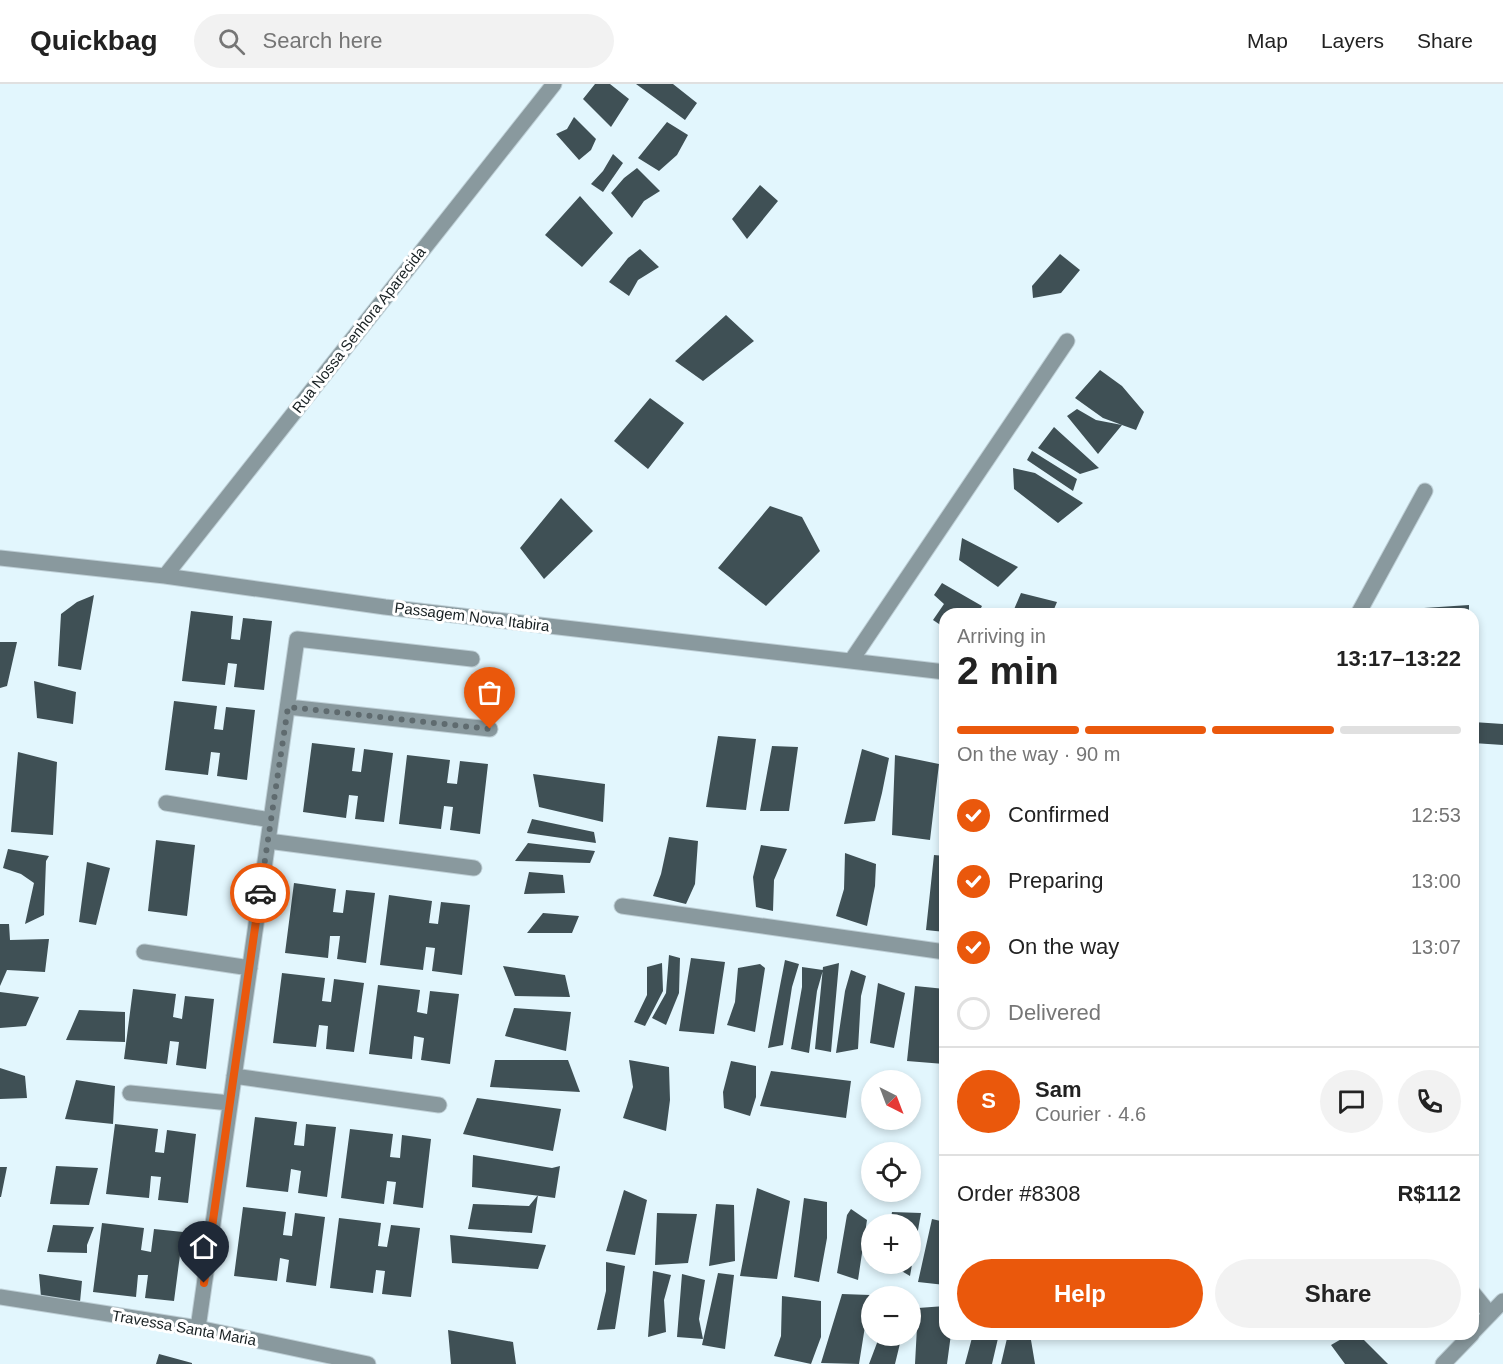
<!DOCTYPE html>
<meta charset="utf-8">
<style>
body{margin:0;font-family:Arial,sans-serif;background:#f2f2f2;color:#222;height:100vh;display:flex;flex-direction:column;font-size:22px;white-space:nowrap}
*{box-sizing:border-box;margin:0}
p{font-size:20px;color:#767676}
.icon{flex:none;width:33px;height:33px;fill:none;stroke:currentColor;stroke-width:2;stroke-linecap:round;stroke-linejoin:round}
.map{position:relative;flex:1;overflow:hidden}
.side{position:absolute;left:939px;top:524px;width:540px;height:732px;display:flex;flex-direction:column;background:#fff;border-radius:18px;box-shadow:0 3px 9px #0003}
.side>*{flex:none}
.needle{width:39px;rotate:138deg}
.controls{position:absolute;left:861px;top:986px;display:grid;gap:12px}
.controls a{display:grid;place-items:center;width:60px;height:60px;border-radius:50%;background:#fff;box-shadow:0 3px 9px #0003;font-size:30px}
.pin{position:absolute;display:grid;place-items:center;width:51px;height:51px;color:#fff;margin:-62px -26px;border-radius:50% 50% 50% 0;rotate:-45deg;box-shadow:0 0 6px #0007}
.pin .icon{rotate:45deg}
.courier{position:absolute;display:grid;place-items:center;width:60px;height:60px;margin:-30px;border:4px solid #ea580c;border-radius:50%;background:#fff;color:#222;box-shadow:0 2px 8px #0007}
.summary em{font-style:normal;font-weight:700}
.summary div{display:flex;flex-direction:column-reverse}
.summary{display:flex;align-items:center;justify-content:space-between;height:102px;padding:0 18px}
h1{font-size:39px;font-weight:700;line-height:45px}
.bar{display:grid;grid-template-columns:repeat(4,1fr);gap:9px 6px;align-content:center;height:72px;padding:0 18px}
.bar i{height:8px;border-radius:4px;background:#e0e0e0}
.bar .on{background:#ea580c}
.bar p{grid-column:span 4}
.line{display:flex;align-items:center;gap:15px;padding:0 18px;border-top:2px solid #e0e0e0}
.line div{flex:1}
.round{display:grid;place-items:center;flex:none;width:63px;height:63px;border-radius:32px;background:#f2f2f2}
ol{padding:0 18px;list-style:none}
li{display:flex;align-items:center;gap:18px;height:66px}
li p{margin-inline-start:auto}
li .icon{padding:6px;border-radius:50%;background:#ea580c;color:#fff;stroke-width:4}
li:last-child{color:#767676}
li i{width:33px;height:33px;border:3px solid #e0e0e0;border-radius:50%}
.primary-button{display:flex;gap:12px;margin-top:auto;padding:12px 18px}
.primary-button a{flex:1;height:69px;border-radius:36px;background:#ea580c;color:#fff;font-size:24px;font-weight:700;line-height:69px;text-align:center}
.primary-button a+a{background:#f2f2f2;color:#222}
header{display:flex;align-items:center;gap:36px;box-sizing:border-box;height:84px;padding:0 30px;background:#fff;border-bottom:2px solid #e0e0e0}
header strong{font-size:28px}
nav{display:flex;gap:33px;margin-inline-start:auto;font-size:21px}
.search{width:420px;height:54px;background:#f2f2f2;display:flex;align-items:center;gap:15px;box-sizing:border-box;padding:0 21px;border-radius:33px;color:#767676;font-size:22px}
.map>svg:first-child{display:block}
.building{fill:#3f5055}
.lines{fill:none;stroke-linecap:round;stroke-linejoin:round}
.service-casing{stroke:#becfd6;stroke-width:17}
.minor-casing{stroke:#becfd6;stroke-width:17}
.tertiary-casing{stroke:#becfd6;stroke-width:17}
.service{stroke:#89999e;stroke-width:15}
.minor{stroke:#89999e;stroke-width:15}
.tertiary{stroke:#89999e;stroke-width:15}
.done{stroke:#5f6b6f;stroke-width:6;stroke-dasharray:0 10.8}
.route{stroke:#ea580c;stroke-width:8}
.labels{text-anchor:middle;stroke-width:6;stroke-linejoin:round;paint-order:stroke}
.street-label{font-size:15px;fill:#182022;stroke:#fff}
</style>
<header>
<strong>Quickbag</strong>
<div class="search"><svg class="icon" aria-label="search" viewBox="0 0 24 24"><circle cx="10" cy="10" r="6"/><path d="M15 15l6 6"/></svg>Search here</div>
<nav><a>Map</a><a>Layers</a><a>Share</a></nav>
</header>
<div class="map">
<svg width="1503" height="1280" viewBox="0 0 1503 1280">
<rect width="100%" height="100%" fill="#e2f6fd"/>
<path class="building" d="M595,0H610L629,15L611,43L583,15Z
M636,0H673L697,19L685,36Z
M574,33L596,55L591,66L579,76L556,50L567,45Z
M667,38L688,51L677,71L659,87L638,74Z
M613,70L623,79L603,108L591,100L603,87Z
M637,84L660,107L644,117L632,134L611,109L624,94Z
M760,101L778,117L747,155L732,135Z
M580,112L613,149L582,183L545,151Z
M640,165L659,183L638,196L629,212L609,198L628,174Z
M1060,170L1080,186L1061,209L1033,214L1032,202Z
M726,231L754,257L703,297L675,277Z
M1100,286L1122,302L1144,328L1136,346L1122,341L1098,370L1067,332L1077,325L1096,336L1122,341L1103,334L1075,314Z
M650,314L684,339L648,385L614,357Z
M1054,343L1099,384L1080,390L1038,364Z
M1032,367L1077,395L1073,407L1027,376Z
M1013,384L1035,389L1083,419L1058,439L1014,405Z
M561,414L593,447L544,495L520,464Z
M770,422L802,433L820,467L766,522L718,484Z
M962,454L1018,483L998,503L959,476Z
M942,499L982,522L978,530H945V544L933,536L944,520L934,511Z
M1021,509L1057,518L1052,530H1012Z
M94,511L81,586L58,582L61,530L77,518Z
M1469,521V530H1424V524Z
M191,527L233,532L231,555L240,556L243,534L272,537L264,606L234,603L237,580L228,579L225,601L182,597Z
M0,558H17L7,602L0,604Z
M34,597L76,608L73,640L37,634Z
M174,617L217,622L214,645L223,646L226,623L255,626L247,696L217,692L220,669L211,668L208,691L165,686Z
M1473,638L1503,640V661L1473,659Z
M718,652L756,655L746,726L706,723Z
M312,659L355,664L352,687L361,688L364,665L393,669L384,738L355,735L358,712L349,711L346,734L303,728Z
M772,662L798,663L789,727H760Z
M862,665L889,674L882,709L875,737L844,740Z
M18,668L57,678L53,751L11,748Z
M407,671L450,676L447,699L457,700L460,677L488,680L480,750L450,746L453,723L444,722L441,745L399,740Z
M895,671L939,680L930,756L892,751Z
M533,690L605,700L603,738L539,723Z
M532,735L594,748L596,759L527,749Z
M669,753L698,757L695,800L686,820L653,812L661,790Z
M156,756L195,761L187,832L148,827Z
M528,759L595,767L590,779L515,777Z
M761,761L787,765L774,796L773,827L756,823L753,793Z
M8,765L49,772L46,777L44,831L25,840L34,799L21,790L3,784Z
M845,769L876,780L875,802L867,842L836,832L844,805Z
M934,771L945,772V848L926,846Z
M87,778L110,784L96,841L79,838Z
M529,788L563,791L565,809L524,810Z
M294,799L336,805L333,828L343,829L346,806L375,809L366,879L337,875L340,852H330L328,874L285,869Z
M389,811L432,817L429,839L438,840L441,818L470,821L462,891L432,887L435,864L426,863L423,886L380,881Z
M543,829L579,832L572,849H527Z
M0,840H9L10,856L49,855L45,888L7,886L0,902Z
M669,871L680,874L679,909L666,941L652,934L666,909Z
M691,874L725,878L714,950L679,947Z
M785,876L799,880L792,903L783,961L768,964Z
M662,879L663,907L645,942L634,938L647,911V883Z
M839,879L831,968L815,965L823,883Z
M760,880L765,884L755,948L727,941L735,918L738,884Z
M503,882L565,891L570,913L515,912Z
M802,883L823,886L817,907L809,969L791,965L802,903Z
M851,886L866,892L861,912L858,965L836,969L845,907Z
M282,889L325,894L322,917L331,918L334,895L364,899L354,968L326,965L328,942L319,941L316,963L273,959Z
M878,899L905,909L894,964L870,959Z
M378,901L420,906L417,928L427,930L430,907L459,910L450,980L421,976L424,954L414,952L412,975L369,970Z
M915,902L945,905L944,980L907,977Z
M133,905L176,910L173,933L182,935L185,912L214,915L206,985L176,981L179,958L170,957L167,980L124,975Z
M0,908L39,913L26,942L0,944Z
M514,924L571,928L566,967L505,952Z
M79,926L125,928V958L66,956Z
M495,976H568L580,1008L490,1003Z
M629,976L669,983L670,1016L666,1047L623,1034L633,1003Z
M731,977L756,982V1013L750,1032L724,1024L723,1008Z
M0,984L25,992L27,1014L0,1015Z
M771,987L851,997L846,1034L760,1022Z
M76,996L115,1002L113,1040L65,1035Z
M477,1014L561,1025L553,1067L463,1050Z
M255,1033L297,1038L294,1061L304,1062L306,1040L336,1043L327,1113L298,1109L301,1087L291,1085L288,1108L246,1103Z
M115,1040L158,1045L155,1068L164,1069L167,1046L196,1050L188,1119L158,1116L161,1093L151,1092L149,1114L106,1110Z
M350,1045L393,1050L390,1073L400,1074L402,1051L431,1055L423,1124L393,1120L396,1098L387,1097L384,1120L341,1114Z
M943,1052H945V1079L941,1078Z
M473,1071L552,1084L560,1082L555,1114L472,1103Z
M56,1082L98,1084L89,1121L50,1120Z
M0,1083H7L1,1113H0Z
M757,1104L790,1117L777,1195L740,1192Z
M624,1106L647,1116L635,1171L606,1167Z
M538,1111L532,1149L468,1145L473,1120L529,1122Z
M804,1114L827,1118V1154L819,1198L794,1193Z
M716,1120L734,1121L735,1177L709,1182Z
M243,1123L286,1128L283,1151L292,1152L295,1129L325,1133L316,1202L286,1198L289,1176L280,1174L277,1197L234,1192Z
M851,1125L867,1136L858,1196L837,1189L847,1131Z
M892,1128L921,1129L910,1192L888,1179H910V1140H890Z
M657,1129L697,1130L688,1179L655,1181Z
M339,1134L381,1139L378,1162L387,1163L391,1141L420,1144L411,1213L382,1210L385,1187L376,1186L373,1209L330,1204Z
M932,1135L945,1138V1201L918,1198Z
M102,1139L144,1144L141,1166L151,1168L154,1145L183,1148L174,1217L145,1214L148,1191H138L136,1213L93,1208Z
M53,1141L94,1143L87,1161V1169L47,1168Z
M450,1151L546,1161L538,1185L452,1179Z
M606,1178L625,1182L615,1245L597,1246L606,1207Z
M653,1187L671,1191L664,1216L666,1248L648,1253Z
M718,1189L734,1191L725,1265L702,1261Z
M39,1190L82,1197L80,1218L41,1213Z
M682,1190L705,1196L699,1235L703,1255L677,1253Z
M842,1210L870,1211L859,1280L821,1279Z
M782,1212L821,1217V1253L811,1280L774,1272L781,1252Z
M945,1222V1250H951L947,1280H915L918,1224Z
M448,1246L513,1258L516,1280H451Z
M973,1250H999L992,1280H965Z
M1008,1250H1030L1035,1280H1001Z
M1350,1250H1358L1388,1280H1345L1331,1261Z
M880,1251H902L895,1280H869Z
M159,1270L192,1279V1280H156Z"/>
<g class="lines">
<g class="service-casing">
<path id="service" d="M288,623L490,645
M166,719L271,736
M268,757L474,784
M622,822L945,868
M144,868L250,884
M234,992L439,1021
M130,1009L230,1019
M198,1244L297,555L472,575"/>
</g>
<g class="minor-casing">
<path id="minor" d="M0,474L165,492L385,523L945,588
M165,492L554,0
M1358,530L1425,407
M851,577L1067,257
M1473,1209L1490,1230
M0,1213L198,1244L368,1280"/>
</g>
<g class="tertiary-casing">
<path id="tertiary" d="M1473,1248L1503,1217
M1443,1280L1472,1250"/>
</g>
<use href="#service" class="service"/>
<use href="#minor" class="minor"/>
<use href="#tertiary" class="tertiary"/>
</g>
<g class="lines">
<path class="done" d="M260,809L288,623L490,645"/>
<path class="route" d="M204,1199L260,809"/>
</g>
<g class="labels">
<g class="street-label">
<text transform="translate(359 246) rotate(-52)" y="5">Rua Nossa Senhora Aparecida</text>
<text transform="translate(472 533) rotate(7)" y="5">Passagem Nova Itabira</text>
<text transform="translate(184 1244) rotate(10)" y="5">Travessa Santa Maria</text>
</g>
</g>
</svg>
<div class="controls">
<a><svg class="needle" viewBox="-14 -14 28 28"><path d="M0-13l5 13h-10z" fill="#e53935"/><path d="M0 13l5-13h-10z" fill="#767676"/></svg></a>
<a><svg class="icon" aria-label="locate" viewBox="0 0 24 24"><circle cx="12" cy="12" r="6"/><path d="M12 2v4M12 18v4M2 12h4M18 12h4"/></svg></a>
<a>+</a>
<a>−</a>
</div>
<div class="pin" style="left:490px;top:645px;background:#ea580c"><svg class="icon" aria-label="bag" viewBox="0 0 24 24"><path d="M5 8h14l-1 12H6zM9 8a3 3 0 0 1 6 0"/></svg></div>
<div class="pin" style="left:204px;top:1199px;background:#1f2937"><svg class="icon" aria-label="home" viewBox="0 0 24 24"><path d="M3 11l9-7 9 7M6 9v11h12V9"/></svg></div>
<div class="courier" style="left:260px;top:809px"><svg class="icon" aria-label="car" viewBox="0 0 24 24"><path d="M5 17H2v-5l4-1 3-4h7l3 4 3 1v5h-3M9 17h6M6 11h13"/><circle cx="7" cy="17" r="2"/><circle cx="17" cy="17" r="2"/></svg></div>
<section class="side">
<div class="summary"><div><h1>2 min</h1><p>Arriving in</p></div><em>13:17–13:22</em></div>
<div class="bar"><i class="on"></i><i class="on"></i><i class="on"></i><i></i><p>On the way · 90 m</p></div>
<ol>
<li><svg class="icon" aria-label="check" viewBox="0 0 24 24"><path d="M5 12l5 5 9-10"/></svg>Confirmed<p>12:53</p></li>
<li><svg class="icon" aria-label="check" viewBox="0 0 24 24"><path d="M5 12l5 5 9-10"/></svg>Preparing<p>13:00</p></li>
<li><svg class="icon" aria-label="check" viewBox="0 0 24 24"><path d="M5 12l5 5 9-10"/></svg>On the way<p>13:07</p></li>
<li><i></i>Delivered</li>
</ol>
<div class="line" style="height:108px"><b class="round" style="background:#ea580c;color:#fff">S</b><div><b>Sam</b><p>Courier · 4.6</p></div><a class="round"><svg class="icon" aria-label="chat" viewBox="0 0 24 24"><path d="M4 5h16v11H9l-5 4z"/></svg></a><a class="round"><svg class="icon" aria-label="phone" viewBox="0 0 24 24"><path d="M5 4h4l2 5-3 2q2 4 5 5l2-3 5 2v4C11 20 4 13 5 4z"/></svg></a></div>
<div class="line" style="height:78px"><div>Order #8308</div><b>R$112</b></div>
<div class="primary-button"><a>Help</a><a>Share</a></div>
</section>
</div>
